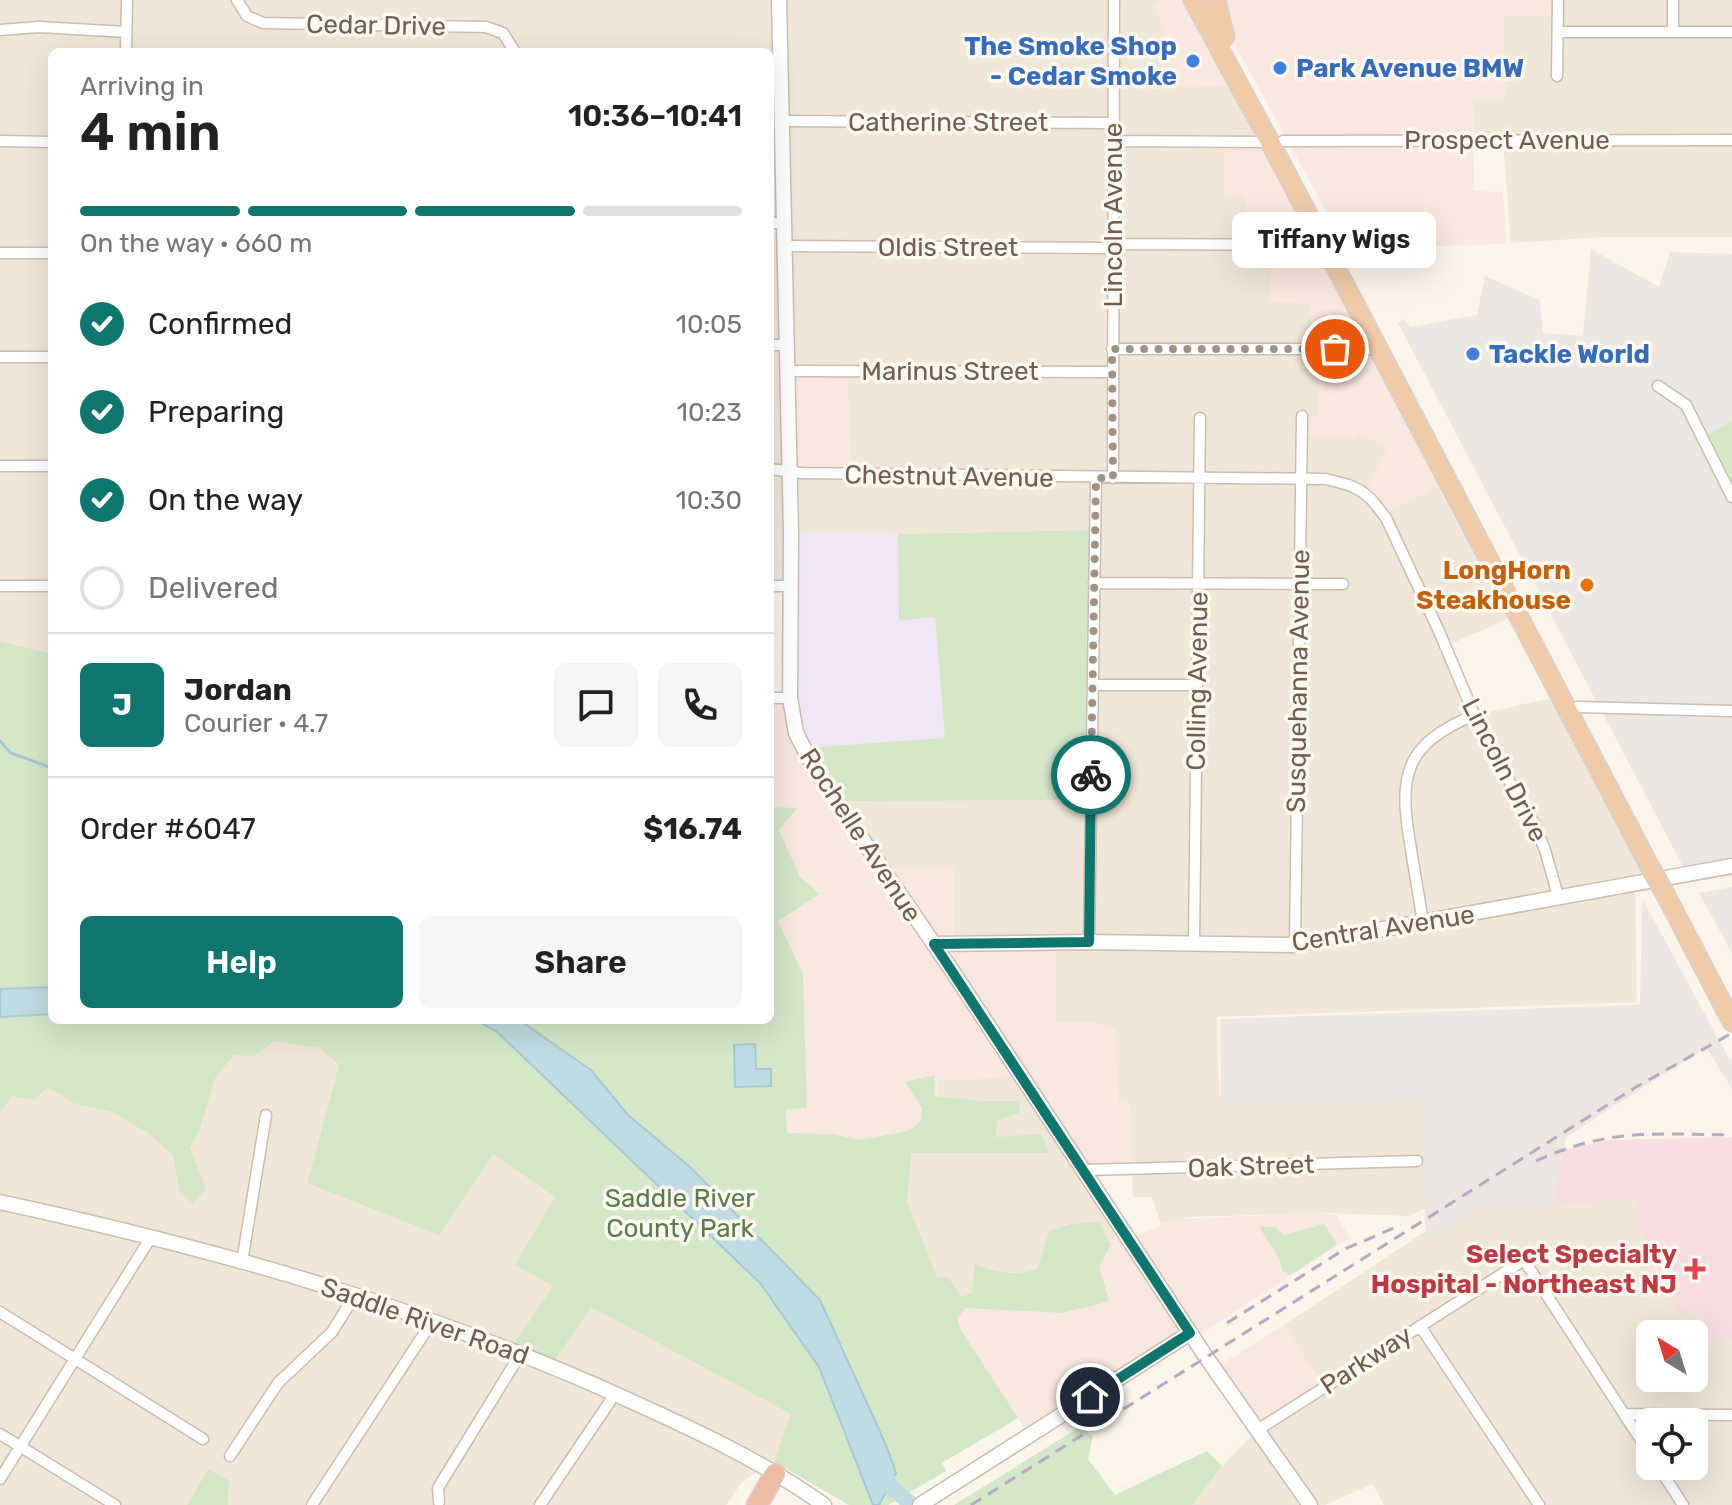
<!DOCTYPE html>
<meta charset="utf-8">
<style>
body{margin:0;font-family:Rubik,sans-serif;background:#f6f6f6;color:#222;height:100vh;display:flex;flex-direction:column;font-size:30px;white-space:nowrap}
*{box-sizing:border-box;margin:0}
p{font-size:26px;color:#767676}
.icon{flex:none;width:44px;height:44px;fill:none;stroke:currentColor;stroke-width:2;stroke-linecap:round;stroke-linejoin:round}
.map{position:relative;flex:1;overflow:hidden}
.panel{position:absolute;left:48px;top:48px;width:726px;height:976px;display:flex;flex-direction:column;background:#fff;border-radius:12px;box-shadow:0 8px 32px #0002}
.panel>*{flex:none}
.needle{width:52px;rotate:322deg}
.fabs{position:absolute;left:1636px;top:1320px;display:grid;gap:16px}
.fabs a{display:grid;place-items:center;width:72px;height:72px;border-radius:12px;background:#fff;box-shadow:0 8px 32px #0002;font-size:40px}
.pin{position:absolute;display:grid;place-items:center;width:68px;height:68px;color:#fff;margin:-34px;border:4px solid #fff;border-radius:50%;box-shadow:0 2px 8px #0007}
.courier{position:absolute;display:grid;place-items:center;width:80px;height:80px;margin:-40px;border:6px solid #0f766e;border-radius:50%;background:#fff;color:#222;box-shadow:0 2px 10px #0007}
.bubble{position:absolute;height:56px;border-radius:12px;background:#fff;box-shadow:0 8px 32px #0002;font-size:26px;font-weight:600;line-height:56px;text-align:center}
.overview em{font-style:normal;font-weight:600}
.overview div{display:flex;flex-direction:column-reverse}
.overview{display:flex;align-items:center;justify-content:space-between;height:136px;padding:0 32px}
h1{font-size:52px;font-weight:600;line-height:60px}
.bar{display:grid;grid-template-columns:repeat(4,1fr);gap:12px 8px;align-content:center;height:96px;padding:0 32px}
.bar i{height:10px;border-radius:6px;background:#e0e0e0}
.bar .current{background:#0f766e}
.bar p{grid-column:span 4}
.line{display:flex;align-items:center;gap:20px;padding:0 32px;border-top:2px solid #e0e0e0}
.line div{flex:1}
.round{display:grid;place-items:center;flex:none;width:84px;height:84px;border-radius:12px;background:#f6f6f6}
ol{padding:0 32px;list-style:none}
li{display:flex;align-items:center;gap:24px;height:88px}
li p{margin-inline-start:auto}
li .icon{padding:8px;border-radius:50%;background:#0f766e;color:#fff;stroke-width:4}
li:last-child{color:#767676}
li i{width:44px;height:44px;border:4px solid #e0e0e0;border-radius:50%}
.primary-button{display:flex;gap:16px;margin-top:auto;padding:16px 32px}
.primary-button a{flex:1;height:92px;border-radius:12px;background:#0f766e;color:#fff;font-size:32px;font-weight:600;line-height:92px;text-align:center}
.primary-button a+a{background:#f6f6f6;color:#222}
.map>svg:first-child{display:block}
.residential{fill:#f1e7d9;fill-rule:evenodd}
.commercial{fill:#f9e8df}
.industrial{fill:#ece7e2}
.education{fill:#f1e6f7}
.medical{fill:#f7dee0}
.green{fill:#d4e7c9}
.water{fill:#c0dce2;stroke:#a7cad2;stroke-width:2}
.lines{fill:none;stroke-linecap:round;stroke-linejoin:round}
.stream{stroke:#a7cad2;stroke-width:3}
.river{stroke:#c0dce2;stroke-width:16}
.minor-casing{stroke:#cbbdb1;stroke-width:13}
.tertiary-casing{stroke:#cbbdb1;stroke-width:17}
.trunk-casing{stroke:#d8d2ce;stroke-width:21}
.motorway-casing{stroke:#d8d2ce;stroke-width:23}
.minor{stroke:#fff;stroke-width:10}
.tertiary{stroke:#fff;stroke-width:14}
.trunk{stroke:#efcba9;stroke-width:18}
.motorway{stroke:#edbda8;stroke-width:20}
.rail{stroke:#b8a9c3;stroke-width:3;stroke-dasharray:12 8;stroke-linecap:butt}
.trunk-bridge-casing{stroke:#d8d2ce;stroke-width:21;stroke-linecap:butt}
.trunk-bridge{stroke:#efcba9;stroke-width:18}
.done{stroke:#a29286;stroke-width:8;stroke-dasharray:0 14.4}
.route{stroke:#0f766e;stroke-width:10}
.shop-dot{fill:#3f7fe0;stroke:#fdf8f0;stroke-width:3}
.food-dot{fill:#e8710a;stroke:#fdf8f0;stroke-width:3}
.health-dot{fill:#e0444e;stroke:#fdf8f0;stroke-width:3}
.labels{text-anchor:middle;stroke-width:7;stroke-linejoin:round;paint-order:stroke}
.street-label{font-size:26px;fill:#725d50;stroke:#fdf8f0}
.shop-label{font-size:26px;font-weight:bold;fill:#366cbe;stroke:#fdf8f0;text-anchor:start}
.food-label{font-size:26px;font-weight:bold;fill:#c56008;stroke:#fdf8f0;text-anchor:end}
.park-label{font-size:26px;fill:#587c4c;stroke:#fdf8f0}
.health-label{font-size:26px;font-weight:bold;fill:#be3a42;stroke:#fdf8f0;text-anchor:end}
</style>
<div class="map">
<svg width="1732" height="1505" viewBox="0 0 1732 1505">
<rect width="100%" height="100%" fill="#faf4ea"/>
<path class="residential" d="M0,0H1167L1154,7L1165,31L1163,86L1240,85L1270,142L1225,195L1245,194L1272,245L1311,304L1313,348L1318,349L1319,416L1358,431L1388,448L1365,494L1384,514L1437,485L1508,619L1446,646L1474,715L1552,698L1647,881L1635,884L1637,1002L1217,1017L1219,1088L1222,1106L1422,1100L1425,1208L1410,1216L1317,1213L1188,1217L1161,1224L1152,1197H1133L1130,1102H1118L1115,1029L1093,1022H1056L954,944L882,870L836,801L1094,530L898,534L791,533V586H770V52H52V654L0,641Z
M1558,0H1732V237H1605L1511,243L1503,141L1474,140L1473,98H1505L1503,16L1557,14Z
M278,1031L319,1048L339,1065L307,1183L493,1154L555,1197L516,1265L553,1286L515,1344L555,1360L591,1306L792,1414L774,1462L743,1481L726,1505H228L229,1480L208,1469L187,1505H0V1086L217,1051Z
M1022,1076L1125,1233L949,1311L895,1195V1152L937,1150L938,1080Z
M1635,1200L1640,1230L1680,1315L1693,1308L1703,1316L1704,1340H1732V1505H1384L1373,1484L1325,1505H1192L1222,1466L1256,1431L1324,1388L1284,1325L1426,1231L1427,1242L1483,1208ZM1650,1334H1694V1378H1650ZM1650,1422H1694V1466H1650Z"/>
<path class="commercial" d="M1167,0H1191L1240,85L1163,87L1165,31L1154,7Z
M1216,0H1558V14L1503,16L1505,98L1473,99L1474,191L1503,192L1506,244L1347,249L1230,36Z
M1223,141L1270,142L1447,479L1384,514L1365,494L1388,448L1358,432L1352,437H1301L1302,416H1319L1318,349H1313L1311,304L1270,301L1272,245H1246L1245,195H1225Z
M848,370L851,474L790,471L788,371Z
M770,698H790L792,717L882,869L955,867L954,943L1056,942V1022H1093L1115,1029L1118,1101L1130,1102L1132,1169L1084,1170L1022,1076L938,1080L937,1151L895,1152L787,1133L786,1109L807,1107L803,975L778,921L800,877L779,830L798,809L770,807Z
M1317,1213L1336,1215L1350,1238L1194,1338L1029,1436L949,1311L1125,1233L1130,1239L1175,1219Z
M1284,1325L1324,1387L1256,1431L1214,1369Z"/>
<path class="industrial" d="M1591,249L1659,287L1670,252L1732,254V421L1703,438L1732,497V866L1687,874L1398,323L1404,319L1410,327L1477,315L1485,276L1540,300L1543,333L1583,336Z
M1732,887V953L1699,893Z
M1644,902L1732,1064V1089L1706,1047L1566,1137L1552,1205L1483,1208L1426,1242L1421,1100L1221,1106L1220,1019L1640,1005L1642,904Z"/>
<path class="education" d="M791,533L898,534L899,621L935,616L945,738L802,748L796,733Z"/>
<path class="medical" d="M1732,1137V1340H1704L1703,1316L1693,1309L1680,1315L1640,1230L1635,1200L1552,1205L1563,1150L1609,1140Z"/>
<path class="green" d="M1732,421V497L1702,438Z
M1095,530L1091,800L836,801L802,748L945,738L935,617L899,621L898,534Z
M0,641L52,654V1020H770V807L798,808L779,830L800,877L820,894L778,921L803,974L807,1108L786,1109L787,1133L832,1134L860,1140L908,1131L921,1121L922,1108L905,1082L935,1075L934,1096L981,1101H1020L1019,1113L997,1120L996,1137L1041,1134L1049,1153H911L907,1202L937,1277H948L961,1297L972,1293L975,1264C995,1272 1017,1278 1038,1268L1049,1231L1071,1224L1099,1222L1111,1245L1099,1266L1109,1300C1094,1308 1079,1307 1063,1313L965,1308L957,1319L961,1330L1018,1418L942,1463L946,1471L888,1505H849L774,1462L791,1414L591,1307L555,1360L514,1344L553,1286L515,1265L555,1197L493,1154L439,1235L307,1183L339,1065L319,1048L275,1041L253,1056L234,1055L215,1078L200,1128L190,1148L206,1188L193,1204L180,1191L173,1155L148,1133L112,1112L73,1103L55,1091L46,1088L35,1100L12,1096L0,1112Z
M1324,1224L1337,1244L1289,1276L1286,1271L1283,1272L1279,1258L1259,1227H1275L1284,1235Z
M1080,1427L1093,1436L1088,1459L1115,1495L1207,1451L1222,1466L1192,1505H954Z
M208,1469L229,1480L228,1505H187Z"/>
<path class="water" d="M52,987V1014L0,1017V989Z
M476,1020H519L591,1070L628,1115L690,1167L820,1300L886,1445L896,1473L879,1505H873L819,1367L760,1283L496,1031Z
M755,1044L756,1069H771V1086L735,1087L734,1045Z"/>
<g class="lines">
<path class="stream" d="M0,741L11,753L52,768"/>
<path class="river" d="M882,1466L890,1486L912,1505"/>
<g class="minor-casing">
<path id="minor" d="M237,0L247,16L263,23L486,27L503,33L515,52
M0,30L39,27L127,32
M1558,32H1732
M1673,32V0
M126,52L127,0
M1557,76L1558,0
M782,121L1113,123
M0,141L52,142
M1113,141L1270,142
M1283,141L1732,140
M770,223H784
M1112,244L1324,245
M784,246L1112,248
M0,253H52
M770,345H788
M1112,349H1379
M0,357H52
M788,371L1112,372
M1658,386L1686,405L1732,497
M0,466H52
M770,469L801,473L1326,479L1349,485L1361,491L1371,499L1386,518L1438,629L1485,740L1534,823L1545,850L1558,896
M1113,478L1114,0
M1094,583L1343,584
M0,586H52
M770,586H791
M1093,685H1197
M770,698H790
M1578,707L1732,711
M1423,923C1419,896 1414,869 1410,843C1398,773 1406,744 1474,715
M1089,942L1096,478
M1194,943L1200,418
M1295,945L1302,416
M1084,1170L1417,1161
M242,1262L266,1115
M0,1312L203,1439
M1420,1326L1539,1505
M1624,1414L1732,1415
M1256,1431L1524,1260L1650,1454
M0,1434L115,1505
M230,1456L278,1383L332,1332L355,1295
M1658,1466L1683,1505
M0,1479L151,1237
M439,1502L438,1488L521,1353
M312,1505L433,1320
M540,1505L615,1394"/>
</g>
<g class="tertiary-casing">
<path id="tertiary" d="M779,0L791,533L790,698L796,733L815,770L955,975L1206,1357L1310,1505
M934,944L1089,942L1295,945L1732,866
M0,1202C217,1249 430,1309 633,1402C699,1432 765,1463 824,1505
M920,1505L1190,1333"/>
</g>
<g class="trunk-casing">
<path id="trunk" d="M1193,0L1270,142L1650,867
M1216,0L1225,37
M1663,890L1732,1022"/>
</g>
<g class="motorway-casing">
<path id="motorway" d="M757,1505L775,1474"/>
</g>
<use href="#minor" class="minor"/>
<use href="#tertiary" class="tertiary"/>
<use href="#trunk" class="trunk"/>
<use href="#motorway" class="motorway"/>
<path class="rail" d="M1536,1161C1608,1128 1656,1134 1732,1135
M1227,1323L1345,1249L1401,1225
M971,1505L1636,1087L1732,1033"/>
<g class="trunk-bridge-casing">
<path id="trunk-bridge" d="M1650,867L1663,890"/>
</g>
<use href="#trunk-bridge" class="trunk-bridge"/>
</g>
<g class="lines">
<path class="done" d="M1091,775L1096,478H1113L1112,349H1335"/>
<path class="route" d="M1090,1397L1190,1333L934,944L1089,942L1091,775"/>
</g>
<g class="shop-dot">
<circle cx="1193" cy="61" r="8"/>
<circle cx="1280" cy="68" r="8"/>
<circle cx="1473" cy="354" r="8"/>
</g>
<circle class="food-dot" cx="1587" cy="585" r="8"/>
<path class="health-dot" d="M1691 1257h8v8h8v8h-8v8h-8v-8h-8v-8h8z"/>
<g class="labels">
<g class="street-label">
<text transform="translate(376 25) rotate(1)" y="9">Cedar Drive</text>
<text x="948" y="131">Catherine Street</text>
<text x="1507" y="149">Prospect Avenue</text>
<text transform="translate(1113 215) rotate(-90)" y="9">Lincoln Avenue</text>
<text x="948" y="256">Oldis Street</text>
<text x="950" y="380">Marinus Street</text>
<text transform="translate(949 476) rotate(1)" y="9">Chestnut Avenue</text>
<text transform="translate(1197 681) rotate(-89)" y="9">Colling Avenue</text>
<text transform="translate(1298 681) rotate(-89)" y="9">Susquehanna Avenue</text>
<text transform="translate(1505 770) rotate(63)" y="9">Lincoln Drive</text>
<text transform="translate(861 835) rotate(57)" y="9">Rochelle Avenue</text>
<text transform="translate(1383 928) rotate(-9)" y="9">Central Avenue</text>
<text transform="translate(1251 1166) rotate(-2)" y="9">Oak Street</text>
<text transform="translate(425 1321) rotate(19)" y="9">Saddle River Road</text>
<text transform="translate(1366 1360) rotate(-33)" y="9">Parkway</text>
</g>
<g class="shop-label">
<text x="1177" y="55" text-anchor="end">The Smoke Shop<tspan x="1177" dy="30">- Cedar Smoke</tspan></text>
<text x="1296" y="77">Park Avenue BMW</text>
<text x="1489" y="363">Tackle World</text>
</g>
<g class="food-label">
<text x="1571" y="579">LongHorn<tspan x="1571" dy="30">Steakhouse</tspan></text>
</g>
<g class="park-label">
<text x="680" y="1207">Saddle River<tspan x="680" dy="30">County Park</tspan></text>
</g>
<g class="health-label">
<text x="1677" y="1263">Select Specialty<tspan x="1677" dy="30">Hospital - Northeast NJ</tspan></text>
</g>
</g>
</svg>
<div class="fabs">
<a><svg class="needle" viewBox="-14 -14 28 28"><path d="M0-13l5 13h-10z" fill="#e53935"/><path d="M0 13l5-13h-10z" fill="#767676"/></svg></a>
<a><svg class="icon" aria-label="locate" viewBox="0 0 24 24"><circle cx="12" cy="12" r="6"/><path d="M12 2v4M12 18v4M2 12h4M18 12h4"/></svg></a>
</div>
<div class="pin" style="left:1335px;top:349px;background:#ea580c"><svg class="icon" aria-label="bag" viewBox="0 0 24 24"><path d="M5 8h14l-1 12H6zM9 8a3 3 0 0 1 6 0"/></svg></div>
<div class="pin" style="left:1090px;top:1397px;background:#1f2937"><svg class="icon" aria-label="home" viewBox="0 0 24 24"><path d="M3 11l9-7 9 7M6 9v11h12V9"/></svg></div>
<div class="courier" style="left:1091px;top:775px"><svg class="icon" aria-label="bike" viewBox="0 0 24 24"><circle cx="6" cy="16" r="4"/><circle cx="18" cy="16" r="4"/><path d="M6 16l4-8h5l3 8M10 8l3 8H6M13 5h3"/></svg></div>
<div class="bubble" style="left:1232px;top:212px;width:204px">Tiffany Wigs</div>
<section class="panel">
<div class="overview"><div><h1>4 min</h1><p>Arriving in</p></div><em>10:36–10:41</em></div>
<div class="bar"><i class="current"></i><i class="current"></i><i class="current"></i><i></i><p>On the way · 660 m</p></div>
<ol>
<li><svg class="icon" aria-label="check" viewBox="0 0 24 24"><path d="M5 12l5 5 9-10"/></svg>Confirmed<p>10:05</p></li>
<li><svg class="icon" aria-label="check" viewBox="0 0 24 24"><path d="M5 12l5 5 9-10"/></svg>Preparing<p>10:23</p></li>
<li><svg class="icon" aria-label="check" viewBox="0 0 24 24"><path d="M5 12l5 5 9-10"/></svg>On the way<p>10:30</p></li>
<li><i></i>Delivered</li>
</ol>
<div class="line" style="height:144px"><b class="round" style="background:#0f766e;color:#fff">J</b><div><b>Jordan</b><p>Courier · 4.7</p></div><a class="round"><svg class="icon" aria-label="chat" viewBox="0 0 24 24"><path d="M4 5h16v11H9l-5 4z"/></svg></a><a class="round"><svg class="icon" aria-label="phone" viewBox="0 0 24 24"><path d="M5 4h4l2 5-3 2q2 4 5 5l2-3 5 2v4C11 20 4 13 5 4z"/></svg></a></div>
<div class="line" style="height:104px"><div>Order #6047</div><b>$16.74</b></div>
<div class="primary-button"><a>Help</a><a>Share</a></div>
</section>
</div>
